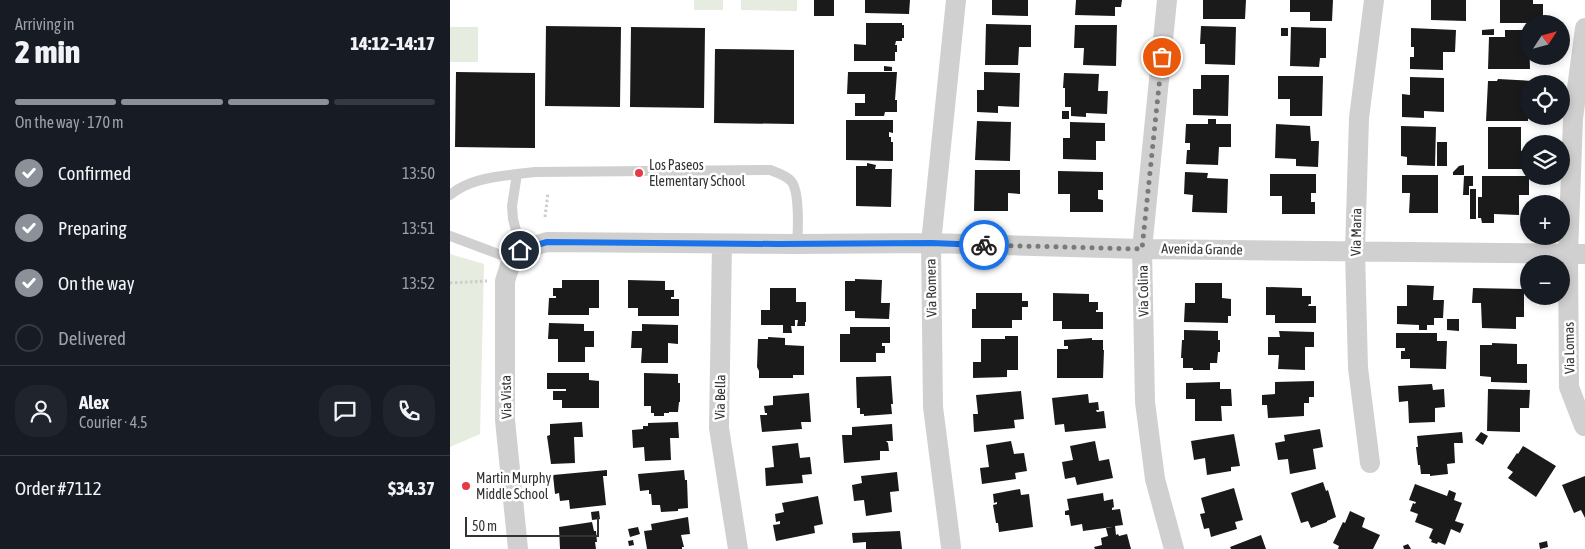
<!DOCTYPE html>
<meta charset="utf-8">
<style>
body{margin:0;font-family:"Asap Condensed",sans-serif;background:#20242c;color:#f1f3f6;height:100vh;display:flex;flex-direction:column;font-size:19px;white-space:nowrap}
*{box-sizing:border-box;margin:0}
p{font-size:16px;color:#9ea1a6}
.icon{flex:none;width:28px;height:28px;fill:none;stroke:currentColor;stroke-width:2;stroke-linecap:round;stroke-linejoin:round}
.map{position:relative;flex:1;overflow:hidden}
.panel{display:flex;flex-direction:column;background:#171b24;width:450px}
.panel>*{flex:none}
.needle{width:32px;rotate:54deg}
.buttons{position:absolute;left:1070px;top:15px;display:grid;gap:10px}
.buttons a{display:grid;place-items:center;width:50px;height:50px;border-radius:50%;background:#171b24;box-shadow:0 2px 8px #0003;font-size:25px}
.scale{position:absolute;left:15px;bottom:12px;width:134px;box-sizing:border-box;padding-left:5px;border:2px solid #333;border-top:0;font-size:14px;line-height:18px;white-space:nowrap;color:#333;-webkit-text-stroke:4px #fff;paint-order:stroke}
.pin{position:absolute;display:grid;place-items:center;width:42px;height:42px;color:#fff;margin:-21px;border:2px solid #fff;border-radius:50%;box-shadow:0 1px 5px #0007}
.courier{position:absolute;display:grid;place-items:center;width:50px;height:50px;margin:-25px;border:4px solid #1a73e8;border-radius:50%;background:#fff;color:#222;box-shadow:0 1px 6px #0007}
.overview em{font-style:normal;font-weight:800}
.overview div{display:flex;flex-direction:column-reverse}
.overview{display:flex;align-items:center;justify-content:space-between;height:85px;padding:0 15px}
h1{font-size:32px;font-weight:800;line-height:38px}
.bar{display:grid;grid-template-columns:repeat(4,1fr);gap:8px 5px;align-content:center;height:60px;padding:0 15px}
.bar i{height:6px;border-radius:4px;background:#363941}
.bar .on{background:#8c9099}
.bar p{grid-column:span 4}
.line{display:flex;align-items:center;gap:12px;padding:0 15px;border-top:1px solid #363941}
.line div{flex:1}
.round{display:grid;place-items:center;flex:none;width:52px;height:52px;border-radius:20px;background:#20242c}
ol{padding:0 15px;list-style:none}
li{display:flex;align-items:center;gap:15px;height:55px}
li p{margin-inline-start:auto}
li .icon{padding:5px;border-radius:50%;background:#8c9099;color:#fff;stroke-width:4}
li:last-child{color:#9ea1a6}
li i{width:28px;height:28px;border:2px solid #363941;border-radius:50%}
main{display:flex;flex:1;min-height:0}
.map>svg:first-child{display:block}
.park{fill:#e6ecdf}
.building{fill:#1a1a1a}
.lines{fill:none;stroke-linecap:round;stroke-linejoin:round}
.path{stroke:#cdcdcd;stroke-width:3;stroke-dasharray:2.5 2.5;stroke-linecap:butt}
.service{stroke:#d0d0d0;stroke-width:10}
.minor{stroke:#d0d0d0;stroke-width:20}
.done{stroke:#7a7a7a;stroke-width:5;stroke-dasharray:0 9}
.route{stroke:#1a73e8;stroke-width:6}
.poi-dot{fill:#e63946;stroke:#fff;stroke-width:2}
.labels{text-anchor:middle;stroke-width:5;stroke-linejoin:round;paint-order:stroke}
.poi-label{font-size:14px;fill:#333;stroke:#fff;text-anchor:start}
.street-label{font-size:14px;fill:#333;stroke:#fff}
</style>
<main>
<section class="panel">
<div class="overview"><div><h1>2 min</h1><p>Arriving in</p></div><em>14:12–14:17</em></div>
<div class="bar"><i class="on"></i><i class="on"></i><i class="on"></i><i></i><p>On the way · 170 m</p></div>
<ol>
<li><svg class="icon" aria-label="check" viewBox="0 0 24 24"><path d="M5 12l5 5 9-10"/></svg>Confirmed<p>13:50</p></li>
<li><svg class="icon" aria-label="check" viewBox="0 0 24 24"><path d="M5 12l5 5 9-10"/></svg>Preparing<p>13:51</p></li>
<li><svg class="icon" aria-label="check" viewBox="0 0 24 24"><path d="M5 12l5 5 9-10"/></svg>On the way<p>13:52</p></li>
<li><i></i>Delivered</li>
</ol>
<div class="line" style="height:90px"><a class="round"><svg class="icon" aria-label="person" viewBox="0 0 24 24"><circle cx="12" cy="8" r="4"/><path d="M4 21q1-7 8-7t8 7"/></svg></a><div><b>Alex</b><p>Courier · 4.5</p></div><a class="round"><svg class="icon" aria-label="chat" viewBox="0 0 24 24"><path d="M4 5h16v11H9l-5 4z"/></svg></a><a class="round"><svg class="icon" aria-label="phone" viewBox="0 0 24 24"><path d="M5 4h4l2 5-3 2q2 4 5 5l2-3 5 2v4C11 20 4 13 5 4z"/></svg></a></div>
<div class="line" style="height:65px"><div>Order #7112</div><b>$34.37</b></div>
</section>
<div class="map">
<svg width="1135" height="549" viewBox="0 0 1135 549">
<rect width="100%" height="100%" fill="#fff"/>
<path class="park" d="M244,0H273V10H244Z
M291,0H347V11L291,10Z
M0,27H28V62H0Z
M0,254L34,264L30,434L0,447Z"/>
<path class="building" d="M364,0H384V16H364Z
M415,0H460L459,14L415,13Z
M542,0H578V16L542,15Z
M626,0H672L671,7H665V16L625,15Z
M753,0H796L795,19H753Z
M840,0H883L882,21H860V12H840Z
M981,0H1016V21L981,20Z
M1050,0H1083V4H1093V23H1050Z
M416,23H452V25H454V38H452V41H446L445,45H447V52H445V61H404V44L416,45Z
M536,24L581,25V47H569L568,65H535Z
M625,25H667L666,66L633,65L634,48H624Z
M96,26L171,27L170,107L95,106Z
M751,26L786,27L785,65L755,64V44H750Z
M181,27L255,28L254,108L180,107Z
M841,27L876,28V58H870L869,67L840,66Z
M831,28H838V36H831Z
M961,28L1006,30L1005,52H993V70L960,69V57H964V47H961Z
M1044,29V35H1032V30Z
M1055,30H1079L1080,69H1038L1039,37H1055Z
M265,49L344,50V124L264,123Z
M434,66L442,67V71H434Z
M6,72L85,73V148L5,147Z
M398,72H447L445,100H447V112H435L434,116H405V103H415V94H397Z
M534,72L570,73L569,107L548,106V113L527,112V90H534Z
M614,73L649,74L648,91H658L657,114L636,113V117L621,116V107H615V88H613Z
M751,75H779L778,116L743,115V89H751Z
M828,76H873L872,116H840V99H828Z
M960,77L994,78V112L974,111V118L952,117V94L960,95Z
M1048,79L1083,81V84H1079L1078,121H1036L1038,81H1047Z
M612,111H619V119H612Z
M758,119H766V124H781V147H769L768,165L736,164L737,150H740V143H735L736,124H758Z
M396,120H443V133L439,132V137H441V142H443V161L396,160Z
M527,121L561,122L560,161L525,160Z
M620,122L655,123V141H646V160L613,159V138H620Z
M826,124L860,126L861,141H869L868,167L846,166V159L825,158Z
M951,126L986,127L985,166L957,165V157L951,156Z
M1038,127H1071V151H1079V169H1038Z
M987,142H997V166H987Z
M417,163L426,165L425,169H442L441,207L406,206V166H417Z
M1014,165V175H1003V172L1009,166Z
M525,170H570V194L558,193V211H524Z
M608,171L653,172V190H648V199L653,200V212H620V194H608Z
M735,172L758,173L757,178L778,179L777,213L742,212L743,195L734,194Z
M820,174H866V193H861V202H865V214H832V196H820Z
M952,175H988V213H959L960,193H952Z
M1014,176H1023V186H1019V195H1013Z
M1032,176H1079V195H1069V215L1044,214V223H1032L1031,218H1028V197H1032Z
M1020,189H1026V219H1020Z
M405,279L432,280L431,303H440L439,319L405,318V311H395V281H405Z
M112,280H149V308H139V315H98L99,298H106V296H103V288H112Z
M178,280L215,281V290H224V297H221V299H229V316H188V308H178Z
M745,283H772V298L781,299V316H778V323L734,322L735,303H745Z
M957,285L984,286L983,300H994L993,318H984V325H977V330H969V325L947,324V306H957Z
M816,287L852,288V296H861V304H859L858,306H866V323H825V315H816Z
M320,288H346V302H356V322H355V326H347L348,320H345V326H341L342,333H333V325H311V310H320Z
M1023,288L1074,289V317H1066V329L1032,328L1031,303H1022Z
M526,293H572V301H578V307H572V320H562V328H522V309H526Z
M603,293L639,294V302H648V310H646V312H653V329H612V321H603Z
M997,319H1009V331L997,330Z
M99,323L134,324V331H144V347H135V362H108V339H98Z
M192,324L228,325V344L218,343V363H191L192,348H181L182,331H192Z
M400,327H440V343H432V346H435V353H426V362H390V334H400Z
M734,330L768,331V340H770V352H768L767,363H760V370H743V368H733V358H731L732,340H734Z
M829,331L864,332V347H855V370L828,369L829,355H818V337H830Z
M946,333H987V341H997L996,369L960,368V359H951V351H955V348H946Z
M555,336H568V370H557V377L523,378V362H531V339H555Z
M318,337L335,338V345L354,346V375H343V378H309V371L307,367L308,339H318Z
M642,338V340H653V350H654L653,378H607V349H618V346H614V340Z
M1042,343L1067,344V364H1077V383L1041,382V377L1030,376V345H1042Z
M97,373H139V380L149,381V408H112V400H103V391H116V389H97Z
M194,373L228,374V383H230V402H229L228,412H219V413H214V416H204V413H201V406H194Z
M441,376L443,404H441L442,414L414,416V414H410V408H407L406,377Z
M864,381V397H859V403H854V416L818,418L817,405H812V395L825,394V382Z
M770,382V389H781L782,406H771L772,421H745V399H736V383Z
M982,384L983,390L994,389L995,407L985,408V422L959,423L958,401L949,402L948,386Z
M1038,389L1080,390L1079,408H1070V432L1037,431Z
M571,391L574,419L564,420L565,428L524,432L523,414H528L526,395Z
M359,393L361,422H351L352,429L312,432L310,415H317V413H315L314,406L323,405V396Z
M638,394L639,403L648,402L649,410H646L647,412L654,411L656,428L615,432L614,424L605,425L602,398Z
M132,422L133,437H124L125,463L101,464L97,436L100,435V424Z
M228,422L229,438H220L221,460L195,461L194,447L183,448L182,430L193,429V426H198V423Z
M442,424L443,441H436L438,443L439,451H430V460L394,463L392,435H402V427Z
M870,429L873,447L863,449L866,469L840,474L838,459L828,460L825,443L835,441L834,435Z
M1012,432L1013,443H1004L1005,463L997,464L998,474L980,476V474H971L970,465H968L966,447H968L967,436Z
M1031,432L1038,436L1033,445L1025,440Z
M784,434L790,466L781,467V471L757,475L755,458L744,460L741,441Z
M561,441L564,454L574,453L577,471L565,473L566,479L532,484L530,468L539,467L536,445Z
M645,441L649,461L659,459L663,478L627,485L625,477L615,479L612,462L623,460L620,446Z
M348,443L350,458L360,457L362,474L352,475L353,483L316,486L315,468L324,467L322,446Z
M1073,446L1106,466L1086,497L1058,478L1063,472L1057,468L1067,453L1068,454Z
M157,470V476H153L156,505L120,509L119,500L110,501L109,493L105,494L103,475Z
M234,470L235,480H237L238,508L228,509V511L211,512L210,505H202L201,494H199V490L190,491L188,474Z
M447,472L449,491L440,492L442,512L416,516L414,500L404,501L402,485L412,483L411,476Z
M1135,476V518L1131,510L1124,513L1112,485Z
M873,482L876,491L878,490L886,517L877,521V522L861,528L858,521L851,523L841,493Z
M965,484L997,496L999,490L1006,493L1004,500L1012,503L1005,521L1014,524L1010,533L1001,529L995,545L988,542L987,544L981,542L982,540L979,538L983,529L965,522L968,514L960,511L963,503L965,504L966,502L959,500Z
M784,488L793,520L785,522L787,529L761,537L759,528L754,529L750,514L755,513L751,498Z
M570,489L571,495L579,494L583,527L549,532L548,523H546L543,505L547,504V502L544,503L543,494Z
M653,493L654,501L663,499L664,507L662,508V510L670,509L673,525L665,526L666,535L668,534L669,536L677,534L681,549H645L644,547L652,545L651,538L658,536L656,528L662,527L633,531L632,524L621,526L619,515H615V511L619,510L617,499Z
M368,496L373,524L364,526L365,533L326,541L323,525L330,524V521L326,522L325,514L334,512L332,503Z
M149,511L150,519L142,520L141,512Z
M900,511L915,518L912,527L930,535L923,549H888L889,546L883,543L893,522L895,523Z
M238,517L240,534L231,535L234,547H232V549H197L194,531L202,530L201,524Z
M142,522L144,531H146L147,542H145L146,549H110L109,527Z
M188,527L190,534L180,537L178,529Z
M450,531L452,549H416V542L403,543L402,533Z
M811,535L816,549H781L780,547Z
M183,540L184,545L179,546L178,541Z
M1097,541L1098,547L1090,549L1089,543Z
M958,544L961,549H954L953,546Z"/>
<g class="lines">
<path class="path" d="M95,217L98,193
M0,283L37,281"/>
<path class="service" d="M0,195C19,179 44,177 67,174
M0,236L62,259
M71,250L63,219L62,206L67,174L85,172L320,170C328,173 336,175 341,181C350,191 348,231 347,244"/>
<path class="minor" d="M717,0L692,249L695,402L705,479L724,549
M272,244L269,428L288,549
M1134,426L1119,387L1118,254L1123,119L1135,28
M920,463L908,368L905,251L909,118L924,0
M501,547L483,407L481,243L506,0
M68,549L55,420V281L62,259L71,250L97,242L347,244L481,243L692,249L1135,254"/>
</g>
<g class="lines">
<path class="done" d="M534,245L692,249L712,57"/>
<path class="route" d="M70,250L97,242L328,244L481,243L534,245"/>
</g>
<g class="poi-dot">
<circle cx="189" cy="173" r="5"/>
<circle cx="16" cy="486" r="5"/>
</g>
<g class="labels">
<g class="poi-label">
<text x="199" y="170">Los Paseos<tspan x="199" dy="16">Elementary School</tspan></text>
<text x="26" y="483">Martin Murphy<tspan x="26" dy="16">Middle School</tspan></text>
</g>
<g class="street-label">
<text transform="translate(906 232) rotate(-89)" y="5">Via Maria</text>
<text transform="translate(752 249) rotate(1)" y="5">Avenida Grande</text>
<text transform="translate(481 288) rotate(-91)" y="5">Via Romera</text>
<text transform="translate(693 291) rotate(-91)" y="5">Via Colina</text>
<text transform="translate(1119 348) rotate(-91)" y="5">Via Lomas</text>
<text transform="translate(56 397) rotate(-91)" y="5">Via Vista</text>
<text transform="translate(270 397) rotate(-89)" y="5">Via Bella</text>
</g>
</g>
</svg>
<div class="buttons">
<a><svg class="needle" viewBox="-14 -14 28 28"><path d="M0-13l5 13h-10z" fill="#e53935"/><path d="M0 13l5-13h-10z" fill="#9ea1a6"/></svg></a>
<a><svg class="icon" aria-label="locate" viewBox="0 0 24 24"><circle cx="12" cy="12" r="6"/><path d="M12 2v4M12 18v4M2 12h4M18 12h4"/></svg></a>
<a><svg class="icon" aria-label="layers" viewBox="0 0 24 24"><path d="M12 4l9 5-9 5-9-5zM3 14l9 5 9-5"/></svg></a>
<a>+</a>
<a>−</a>
</div>
<div class="scale">50 m</div>
<div class="pin" style="left:712px;top:57px;background:#ea580c"><svg class="icon" aria-label="bag" viewBox="0 0 24 24"><path d="M5 8h14l-1 12H6zM9 8a3 3 0 0 1 6 0"/></svg></div>
<div class="pin" style="left:70px;top:250px;background:#1f2937"><svg class="icon" aria-label="home" viewBox="0 0 24 24"><path d="M3 11l9-7 9 7M6 9v11h12V9"/></svg></div>
<div class="courier" style="left:534px;top:245px"><svg class="icon" aria-label="bike" viewBox="0 0 24 24"><circle cx="6" cy="16" r="4"/><circle cx="18" cy="16" r="4"/><path d="M6 16l4-8h5l3 8M10 8l3 8H6M13 5h3"/></svg></div>
</div>
</main>
